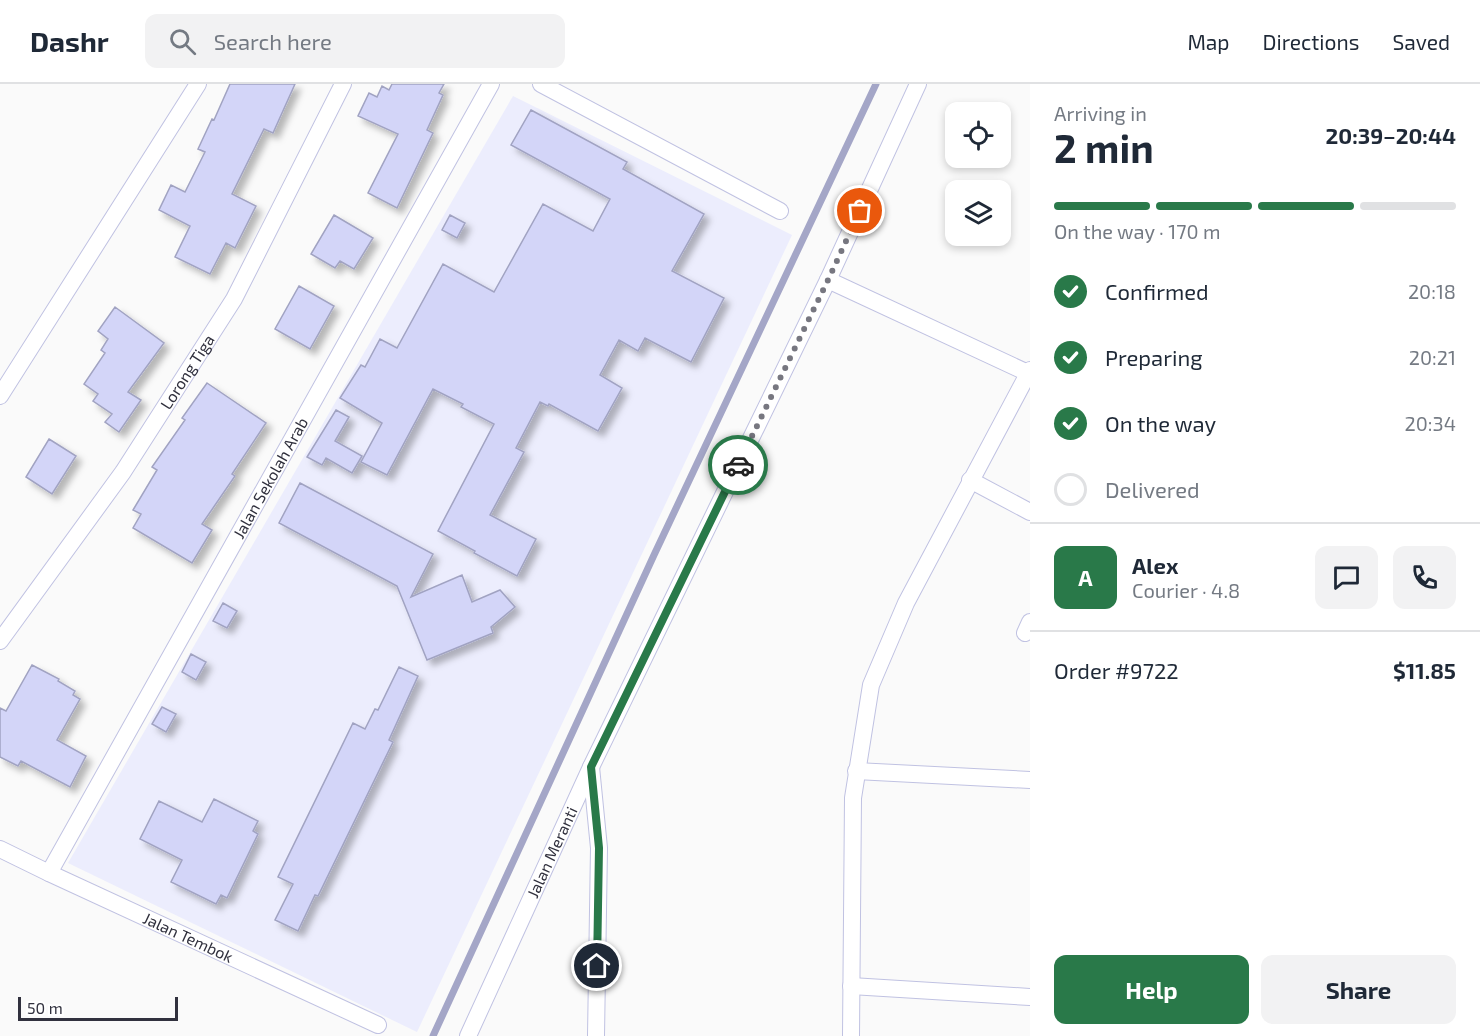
<!DOCTYPE html>
<meta charset="utf-8">
<style>
body{margin:0;font-family:"Exo 2",sans-serif;background:#f2f2f3;color:#1f2937;height:100vh;display:flex;flex-direction:column;font-size:22px;white-space:nowrap}
*{box-sizing:border-box;margin:0}
p{font-size:20px;color:#747a83}
.icon{flex:none;width:33px;height:33px;fill:none;stroke:currentColor;stroke-width:2;stroke-linecap:round;stroke-linejoin:round}
.map{position:relative;flex:1;overflow:hidden}
.sheet{display:flex;flex-direction:column;background:#fff;width:450px}
.sheet>*{flex:none}
.buttons{position:absolute;left:945px;top:18px;display:grid;gap:12px}
.buttons a{display:grid;place-items:center;width:66px;height:66px;border-radius:12px;background:#fff;box-shadow:0 3px 9px #0003;font-size:30px}
.scale{position:absolute;left:18px;bottom:15px;width:160px;box-sizing:border-box;padding-left:6px;border:3px solid #31313e;border-top:0;font-size:16px;line-height:21px;white-space:nowrap;color:#31313e;-webkit-text-stroke:4px #fff;paint-order:stroke}
.pin{position:absolute;display:grid;place-items:center;width:51px;height:51px;color:#fff;margin:-26px;border:3px solid #fff;border-radius:50%;box-shadow:0 2px 6px #0007}
.courier{position:absolute;display:grid;place-items:center;width:60px;height:60px;margin:-30px;border:4px solid #297949;border-radius:50%;background:#fff;color:#222;box-shadow:0 2px 8px #0007}
.head em{font-style:normal;font-weight:700}
.head div{display:flex;flex-direction:column-reverse}
.head{display:flex;align-items:center;justify-content:space-between;height:102px;padding:0 24px}
h1{font-size:39px;font-weight:700;line-height:45px}
.bar{display:grid;grid-template-columns:repeat(4,1fr);gap:9px 6px;align-content:center;height:72px;padding:0 24px}
.bar i{height:8px;border-radius:4px;background:#e0e1e3}
.bar .on{background:#297949}
.bar p{grid-column:span 4}
.line{display:flex;align-items:center;gap:15px;padding:0 24px;border-top:2px solid #e0e1e3}
.line div{flex:1}
.round{display:grid;place-items:center;flex:none;width:63px;height:63px;border-radius:12px;background:#f2f2f3}
ol{padding:0 24px;list-style:none}
li{display:flex;align-items:center;gap:18px;height:66px}
li p{margin-inline-start:auto}
li .icon{padding:6px;border-radius:50%;background:#297949;color:#fff;stroke-width:4}
li:last-child{color:#747a83}
li i{width:33px;height:33px;border:3px solid #e0e1e3;border-radius:50%}
.button{display:flex;gap:12px;margin-top:auto;padding:12px 24px}
.button a{flex:1;height:69px;border-radius:12px;background:#297949;color:#fff;font-size:24px;font-weight:700;line-height:69px;text-align:center}
.button a+a{background:#f2f2f3;color:#1f2937}
header{display:flex;align-items:center;gap:36px;box-sizing:border-box;height:84px;padding:0 30px;background:#fff;border-bottom:2px solid #e0e1e3}
header strong{font-size:28px}
nav{display:flex;gap:33px;margin-inline-start:auto;font-size:21px}
.search{width:420px;height:54px;background:#f2f2f3;display:flex;align-items:center;gap:15px;box-sizing:border-box;padding:0 21px;border-radius:12px;color:#747a83;font-size:22px}
main{display:flex;flex:1;min-height:0}
.map>svg:first-child{display:block}
.built{fill:#ecedfd}
.lines{fill:none;stroke-linecap:round;stroke-linejoin:round}
.stream{stroke:#a4a6c7;stroke-width:7}
.building{fill:#d3d5f8;stroke:#a1a3c2;stroke-width:1.5;filter:url(#shadow)}
.street-casing{stroke:#c0c2e2;stroke-width:18}
.street{stroke:#fff;stroke-width:16}
.done{stroke:#777780;stroke-width:6;stroke-dasharray:0 10.8}
.route{stroke:#297949;stroke-width:8}
.labels{text-anchor:middle;stroke-width:4.5;stroke-linejoin:round;paint-order:stroke}
.street-label{font-size:16px;fill:#31313e;stroke:#fff}
</style>
<header>
<strong>Dashr</strong>
<div class="search"><svg class="icon" aria-label="search" viewBox="0 0 24 24"><circle cx="10" cy="10" r="6"/><path d="M15 15l6 6"/></svg>Search here</div>
<nav><a>Map</a><a>Directions</a><a>Saved</a></nav>
</header>
<main>
<div class="map">
<svg width="1030" height="952" viewBox="0 0 1030 952">
<defs>
<filter id="shadow"><feDropShadow dx="5.5" dy="5.5" stdDeviation="3" flood-color="#0004"/></filter>
</defs>
<rect width="100%" height="100%" fill="#fafafa"/>
<path class="built" d="M513,12L792,151L417,948L68,779Z"/>
<g class="lines">
<path class="stream" d="M433,952L654,471L876,0"/>
</g>
<path class="building" d="M230,0H295L273,49L264,45L232,110L256,122L235,164L226,159L210,190L175,173L190,142L159,126L171,101L185,108L205,68L198,65L212,35L214,36Z
M392,0H444L439,9L443,11L427,46L433,49L397,124L368,109L398,50L358,32L369,9L377,13L382,2L389,6Z
M531,26L627,78L623,85L704,130L672,187L724,214L691,278L645,254L638,267L619,256L600,291L622,304L598,347L549,320L548,322L540,318L516,364L524,368L490,431L536,455L517,492L474,469L475,467L438,447L494,340L461,323L463,320L433,305L387,391L361,378L382,339L340,314L361,281L365,283L380,255L397,264L443,180L494,208L543,120L593,147L610,115L511,61Z
M334,131L373,154L354,185L340,177L335,184L311,170Z
M450,131L465,139L457,154L442,146Z
M299,202L334,222L310,265L275,245Z
M115,223L164,259L128,308L141,316L119,348L105,338L112,330L93,317L98,310L84,300L105,269L101,266L108,255L98,247Z
M207,299L266,339L232,390L235,392L202,440L212,446L192,479L133,444L141,430L133,426L157,386L152,383L185,336L182,334Z
M336,326L349,333L335,357L362,372L352,389L326,374L322,381L307,373Z
M49,355L76,372L52,410L26,393Z
M300,399L433,470L411,513L462,491L472,518L500,506L515,523L491,543L493,549L427,576L397,502L279,439Z
M223,519L237,527L227,544L213,537Z
M191,570L206,578L196,596L182,588Z
M32,581L59,595L58,597L75,607L73,611L80,615L57,656L86,672L70,703L21,677L18,682L0,673V624L6,627Z
M399,583L418,592L389,656L393,658L318,812L315,811L298,847L275,836L293,800L278,793L353,639L365,645L375,625L378,626Z
M162,623L176,630L166,648L152,640Z
M214,715L258,737L253,747L258,750L227,814L221,811L216,820L171,798L182,776L140,755L159,717L202,738Z"/>
<g class="lines">
<g class="street-casing">
<g id="street">
<path d="M541,0L780,127"/>
<path d="M828,196L1030,290"/>
<path d="M0,312L198,0"/>
<path d="M970,396L1030,428"/>
<path d="M1025,549L1030,538"/>
<path id="s1" d="M0,557L123,388L234,215L343,0"/>
<path d="M591,683L599,764L596,952"/>
<path d="M856,687L1030,696"/>
<path id="s2" d="M0,765L49,789L378,941"/>
<path id="s3" d="M49,789L491,0"/>
<path d="M851,902L1030,913"/>
<path id="s4" d="M468,952L591,683L828,196L918,0"/>
<path d="M851,952L853,714L871,601L906,519L1030,286"/>
</g>
</g>
<use href="#street" class="street"/>
</g>
<g class="lines">
<path class="done" d="M738,381L828,196L860,127"/>
<path class="route" d="M597,882L599,764L591,683L738,381"/>
</g>
<g class="labels">
<g class="street-label">
<text dy="6" stroke="none"><textPath href="#s1" startOffset="328">Lorong Tiga</textPath></text>
<text dy="6" stroke="none"><textPath href="#s3" startOffset="453">Jalan Sekolah Arab</textPath></text>
<text dy="6" stroke="none"><textPath href="#s4" startOffset="202">Jalan Meranti</textPath></text>
<text dy="6" stroke="none"><textPath href="#s2" startOffset="208">Jalan Tembok</textPath></text>
</g>
</g>
</svg>
<div class="buttons">
<a><svg class="icon" aria-label="locate" viewBox="0 0 24 24"><circle cx="12" cy="12" r="6"/><path d="M12 2v4M12 18v4M2 12h4M18 12h4"/></svg></a>
<a><svg class="icon" aria-label="layers" viewBox="0 0 24 24"><path d="M12 4l9 5-9 5-9-5zM3 14l9 5 9-5"/></svg></a>
</div>
<div class="scale">50 m</div>
<div class="pin" style="left:860px;top:127px;background:#ea580c"><svg class="icon" aria-label="bag" viewBox="0 0 24 24"><path d="M5 8h14l-1 12H6zM9 8a3 3 0 0 1 6 0"/></svg></div>
<div class="pin" style="left:597px;top:882px;background:#1f2937"><svg class="icon" aria-label="home" viewBox="0 0 24 24"><path d="M3 11l9-7 9 7M6 9v11h12V9"/></svg></div>
<div class="courier" style="left:738px;top:381px"><svg class="icon" aria-label="car" viewBox="0 0 24 24"><path d="M5 17H2v-5l4-1 3-4h7l3 4 3 1v5h-3M9 17h6M6 11h13"/><circle cx="7" cy="17" r="2"/><circle cx="17" cy="17" r="2"/></svg></div>
</div>
<section class="sheet">
<div class="head"><div><h1>2 min</h1><p>Arriving in</p></div><em>20:39–20:44</em></div>
<div class="bar"><i class="on"></i><i class="on"></i><i class="on"></i><i></i><p>On the way · 170 m</p></div>
<ol>
<li><svg class="icon" aria-label="check" viewBox="0 0 24 24"><path d="M5 12l5 5 9-10"/></svg>Confirmed<p>20:18</p></li>
<li><svg class="icon" aria-label="check" viewBox="0 0 24 24"><path d="M5 12l5 5 9-10"/></svg>Preparing<p>20:21</p></li>
<li><svg class="icon" aria-label="check" viewBox="0 0 24 24"><path d="M5 12l5 5 9-10"/></svg>On the way<p>20:34</p></li>
<li><i></i>Delivered</li>
</ol>
<div class="line" style="height:108px"><b class="round" style="background:#297949;color:#fff">A</b><div><b>Alex</b><p>Courier · 4.8</p></div><a class="round"><svg class="icon" aria-label="chat" viewBox="0 0 24 24"><path d="M4 5h16v11H9l-5 4z"/></svg></a><a class="round"><svg class="icon" aria-label="phone" viewBox="0 0 24 24"><path d="M5 4h4l2 5-3 2q2 4 5 5l2-3 5 2v4C11 20 4 13 5 4z"/></svg></a></div>
<div class="line" style="height:78px"><div>Order #9722</div><b>$11.85</b></div>
<div class="button"><a>Help</a><a>Share</a></div>
</section>
</main>
